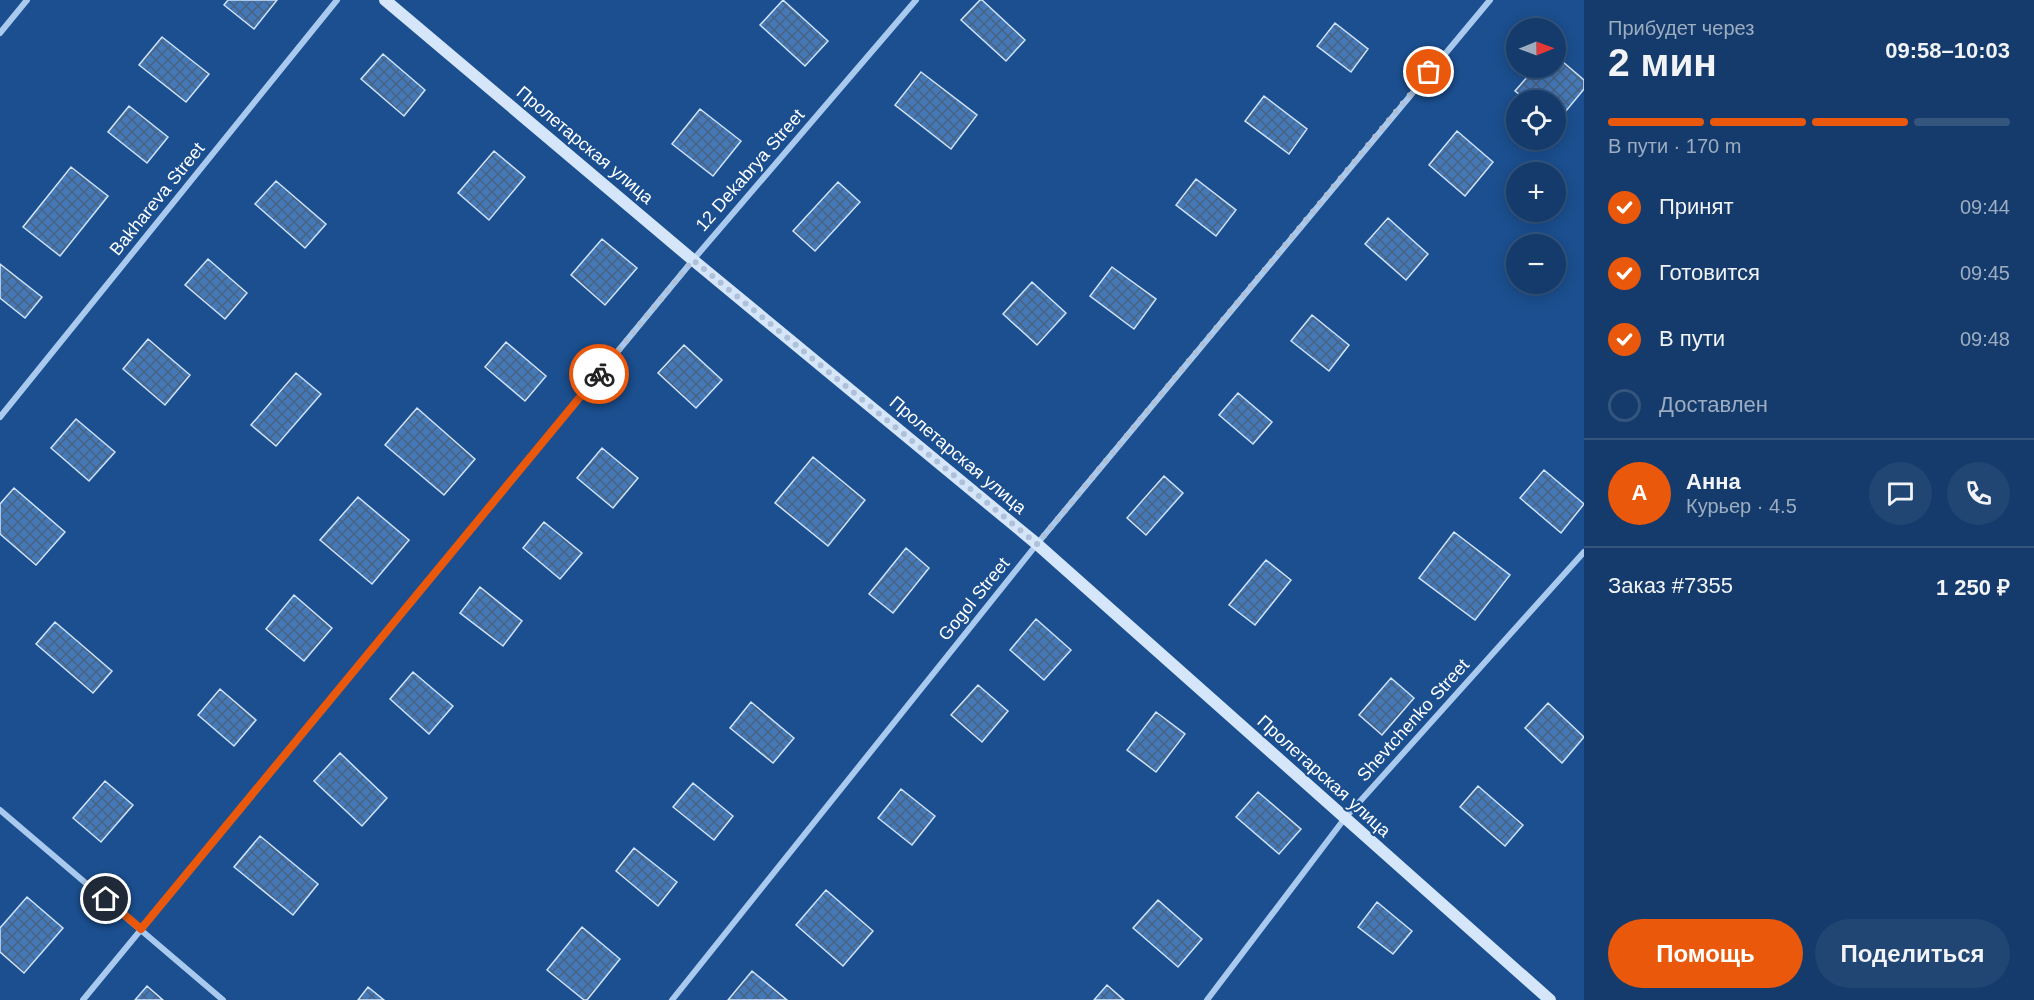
<!DOCTYPE html>
<html lang="ru">
<meta charset="utf-8">
<style>
body{margin:0;font-family:Helvetica,sans-serif;background:#214673;color:#f1f3f6;height:100vh;display:flex;flex-direction:column;font-size:22px;white-space:nowrap}
*{box-sizing:border-box;margin:0}
p{font-size:20px;color:#9dadc1}
.icon{flex:none;width:33px;height:33px;fill:none;stroke:currentColor;stroke-width:2;stroke-linecap:round;stroke-linejoin:round}
.map{position:relative;flex:1;overflow:hidden}
.panel{display:flex;flex-direction:column;background:#143b6b;width:450px}
.panel>*{flex:none}
.needle{width:39px;rotate:89deg}
.tools{position:absolute;left:1506px;top:18px;display:grid;gap:12px}
.tools a{display:grid;place-items:center;width:60px;height:60px;border-radius:50%;background:#143b6b;box-shadow:0 3px 15px #0003,0 0 0 2px #33557e;font-size:30px}
.pin{position:absolute;display:grid;place-items:center;width:51px;height:51px;color:#fff;margin:-26px;border:3px solid #fff;border-radius:50%;box-shadow:0 2px 6px #0007}
.courier{position:absolute;display:grid;place-items:center;width:60px;height:60px;margin:-30px;border:4px solid #ea580c;border-radius:50%;background:#fff;color:#222;box-shadow:0 2px 8px #0007}
.headline em{font-style:normal;font-weight:600}
.headline div{display:flex;flex-direction:column-reverse}
.headline{display:flex;align-items:center;justify-content:space-between;height:102px;padding:0 24px}
h1{font-size:39px;font-weight:600;line-height:45px}
.bar{display:grid;grid-template-columns:repeat(4,1fr);gap:9px 6px;align-content:center;height:72px;padding:0 24px}
.bar i{height:8px;border-radius:4px;background:#33557e}
.bar .selected{background:#ea580c}
.bar p{grid-column:span 4}
.line{display:flex;align-items:center;gap:15px;padding:0 24px;border-top:2px solid #33557e}
.line div{flex:1}
.round{display:grid;place-items:center;flex:none;width:63px;height:63px;border-radius:32px;background:#214673}
ol{padding:0 24px;list-style:none}
li{display:flex;align-items:center;gap:18px;height:66px}
li p{margin-inline-start:auto}
li .icon{padding:6px;border-radius:50%;background:#ea580c;color:#fff;stroke-width:4}
li:last-child{color:#9dadc1}
li i{width:33px;height:33px;border:3px solid #33557e;border-radius:50%}
.action{display:flex;gap:12px;margin-top:auto;padding:12px 24px}
.action a{flex:1;height:69px;border-radius:36px;background:#ea580c;color:#fff;font-size:24px;font-weight:600;line-height:69px;text-align:center}
.action a+a{background:#214673;color:#f1f3f6}
main{display:flex;flex:1;min-height:0}
.map>svg:first-child{display:block}
.building{fill:url(#building-cross-hatch);stroke:#cfe3fa;stroke-width:1.5}
.lines{fill:none;stroke-linecap:round;stroke-linejoin:round}
.minor{stroke:#a9c9ee;stroke-width:6}
.secondary{stroke:#d6e6fa;stroke-width:12}
.done{stroke:#afc1d8;stroke-width:6;stroke-dasharray:0 10.8}
.route{stroke:#ea580c;stroke-width:8}
.labels{text-anchor:middle;stroke-width:4.5;stroke-linejoin:round;paint-order:stroke}
.street-label{font-size:18px;fill:#fff;stroke:#1b4f8f}
</style>
<main>
<div class="map">
<svg width="1584" height="1000" viewBox="0 0 1584 1000">
<defs>
<pattern id="building-cross-hatch" width="8" height="8" patternUnits="userSpaceOnUse" patternTransform="scale(1.5)"><rect width="8" height="8" fill="#4478b7"/><path d="M0 0l8 8M0 8l8-8" fill="none" stroke="#486282"/></pattern>
</defs>
<rect width="100%" height="100%" fill="#1b4f8f"/>
<path class="building" d="M228,0H277L254,29L224,5Z
M783,0L828,41L805,66L760,25Z
M980,0H982L1025,40L1006,61L961,20Z
M1335,23L1368,49L1351,72L1317,46Z
M162,37L209,74L186,102L139,65Z
M383,54L425,90L404,116L361,79Z
M1556,56L1584,80V89L1556,123V100H1526L1515,91L1535,68H1556Z
M921,72L977,115L951,149L895,105Z
M1264,96L1307,129L1289,154L1245,121Z
M129,106L168,137L147,163L108,132Z
M700,109L741,141L713,176L672,144Z
M1457,131L1493,162L1465,196L1429,165Z
M494,151L525,177L489,220L458,193Z
M71,167L108,196L60,256L23,227Z
M1196,179L1236,210L1216,236L1176,205Z
M276,181L326,224L305,248L255,204Z
M838,182L860,202L815,251L793,231Z
M1388,218L1428,254L1406,280L1365,244Z
M602,239L637,268L605,305L571,275Z
M208,259L247,293L225,319L185,285Z
M0,264L42,297L25,318L0,298Z
M1112,267L1156,299L1134,329L1090,296Z
M1032,282L1066,313L1037,345L1003,314Z
M1312,315L1349,345L1329,371L1291,341Z
M148,339L190,375L165,405L123,369Z
M506,342L546,376L525,401L485,367Z
M684,345L722,380L696,408L658,373Z
M296,373L321,394L276,446L251,425Z
M1238,393L1272,422L1253,444L1219,415Z
M417,408L475,459L444,495L385,445Z
M76,419L115,452L89,481L51,448Z
M602,448L638,478L613,508L577,478Z
M813,457L865,500L828,546L775,503Z
M1544,470L1584,504L1561,533L1520,498Z
M1164,476L1183,493L1146,535L1127,518Z
M14,488L65,532L36,565L0,534V504Z
M358,497L409,540L372,584L320,540Z
M544,522L582,553L560,579L523,548Z
M1454,532L1510,575L1475,620L1419,578Z
M906,548L929,568L893,613L869,594Z
M1266,560L1291,580L1255,625L1229,605Z
M480,587L522,621L503,646L460,613Z
M294,595L332,628L304,661L266,629Z
M1036,619L1071,650L1044,680L1010,650Z
M55,622L112,671L93,693L36,644Z
M413,672L453,706L429,734L390,699Z
M1391,678L1414,698L1382,735L1359,715Z
M978,685L1008,711L982,742L951,715Z
M220,689L256,720L234,746L198,715Z
M751,702L794,738L773,763L730,728Z
M1548,703L1584,737L1562,763L1525,728Z
M1156,712L1185,734L1156,772L1127,750Z
M340,753L387,798L362,826L314,781Z
M105,781L133,805L101,842L73,818Z
M693,783L733,816L714,840L673,807Z
M1478,786L1523,825L1505,846L1460,807Z
M901,789L935,816L912,845L878,818Z
M1258,792L1301,829L1279,854L1236,817Z
M260,836L318,884L293,915L234,867Z
M634,848L677,882L658,906L616,871Z
M826,890L873,931L843,966L796,925Z
M27,897L63,928L24,973L0,952V928Z
M1158,900L1202,939L1178,967L1133,928Z
M1377,902L1412,931L1393,954L1358,927Z
M582,927L620,959L587,1000H584L547,970Z
M752,971L787,1000H728Z
M1107,985L1124,1000H1094Z
M147,986L163,1000H135Z
M368,987L384,1000H358Z"/>
<g class="lines">
<path class="minor" d="M0,33L27,0
M0,417L337,0
M0,810L223,1000
M83,1000L693,260L916,0
M672,1000L1037,544L1490,0
M1207,1000L1345,818L1584,552"/>
<path class="secondary" d="M385,0L693,260L1037,544L1550,1000"/>
</g>
<g class="lines">
<path class="done" d="M599,374L693,260L1037,544L1429,72"/>
<path class="route" d="M106,899L141,929L599,374"/>
</g>
<g class="labels">
<g class="street-label">
<text transform="translate(585 145) rotate(40)" y="6">Пролетарская улица</text>
<text transform="translate(750 170) rotate(-49)" y="6">12 Dekabrya Street</text>
<text transform="translate(157 199) rotate(-51)" y="6">Bakhareva Street</text>
<text transform="translate(958 455) rotate(40)" y="6">Пролетарская улица</text>
<text transform="translate(974 599) rotate(-51)" y="6">Gogol Street</text>
<text transform="translate(1413 720) rotate(-48)" y="6">Shevtchenko Street</text>
<text transform="translate(1324 776) rotate(42)" y="6">Пролетарская улица</text>
</g>
</g>
</svg>
<div class="tools">
<a><svg class="needle" viewBox="-14 -14 28 28"><path d="M0-13l5 13h-10z" fill="#e53935"/><path d="M0 13l5-13h-10z" fill="#9dadc1"/></svg></a>
<a><svg class="icon" aria-label="locate" viewBox="0 0 24 24"><circle cx="12" cy="12" r="6"/><path d="M12 2v4M12 18v4M2 12h4M18 12h4"/></svg></a>
<a>+</a>
<a>−</a>
</div>
<div class="pin" style="left:1429px;top:72px;background:#ea580c"><svg class="icon" aria-label="bag" viewBox="0 0 24 24"><path d="M5 8h14l-1 12H6zM9 8a3 3 0 0 1 6 0"/></svg></div>
<div class="pin" style="left:106px;top:899px;background:#1f2937"><svg class="icon" aria-label="home" viewBox="0 0 24 24"><path d="M3 11l9-7 9 7M6 9v11h12V9"/></svg></div>
<div class="courier" style="left:599px;top:374px"><svg class="icon" aria-label="bike" viewBox="0 0 24 24"><circle cx="6" cy="16" r="4"/><circle cx="18" cy="16" r="4"/><path d="M6 16l4-8h5l3 8M10 8l3 8H6M13 5h3"/></svg></div>
</div>
<section class="panel">
<div class="headline"><div><h1>2 мин</h1><p>Прибудет через</p></div><em>09:58–10:03</em></div>
<div class="bar"><i class="selected"></i><i class="selected"></i><i class="selected"></i><i></i><p>В пути · 170 m</p></div>
<ol>
<li><svg class="icon" aria-label="check" viewBox="0 0 24 24"><path d="M5 12l5 5 9-10"/></svg>Принят<p>09:44</p></li>
<li><svg class="icon" aria-label="check" viewBox="0 0 24 24"><path d="M5 12l5 5 9-10"/></svg>Готовится<p>09:45</p></li>
<li><svg class="icon" aria-label="check" viewBox="0 0 24 24"><path d="M5 12l5 5 9-10"/></svg>В пути<p>09:48</p></li>
<li><i></i>Доставлен</li>
</ol>
<div class="line" style="height:108px"><b class="round" style="background:#ea580c;color:#fff">А</b><div><b>Анна</b><p>Курьер · 4.5</p></div><a class="round"><svg class="icon" aria-label="chat" viewBox="0 0 24 24"><path d="M4 5h16v11H9l-5 4z"/></svg></a><a class="round"><svg class="icon" aria-label="phone" viewBox="0 0 24 24"><path d="M5 4h4l2 5-3 2q2 4 5 5l2-3 5 2v4C11 20 4 13 5 4z"/></svg></a></div>
<div class="line" style="height:78px"><div>Заказ #7355</div><b>1 250 ₽</b></div>
<div class="action"><a>Помощь</a><a>Поделиться</a></div>
</section>
</main>
